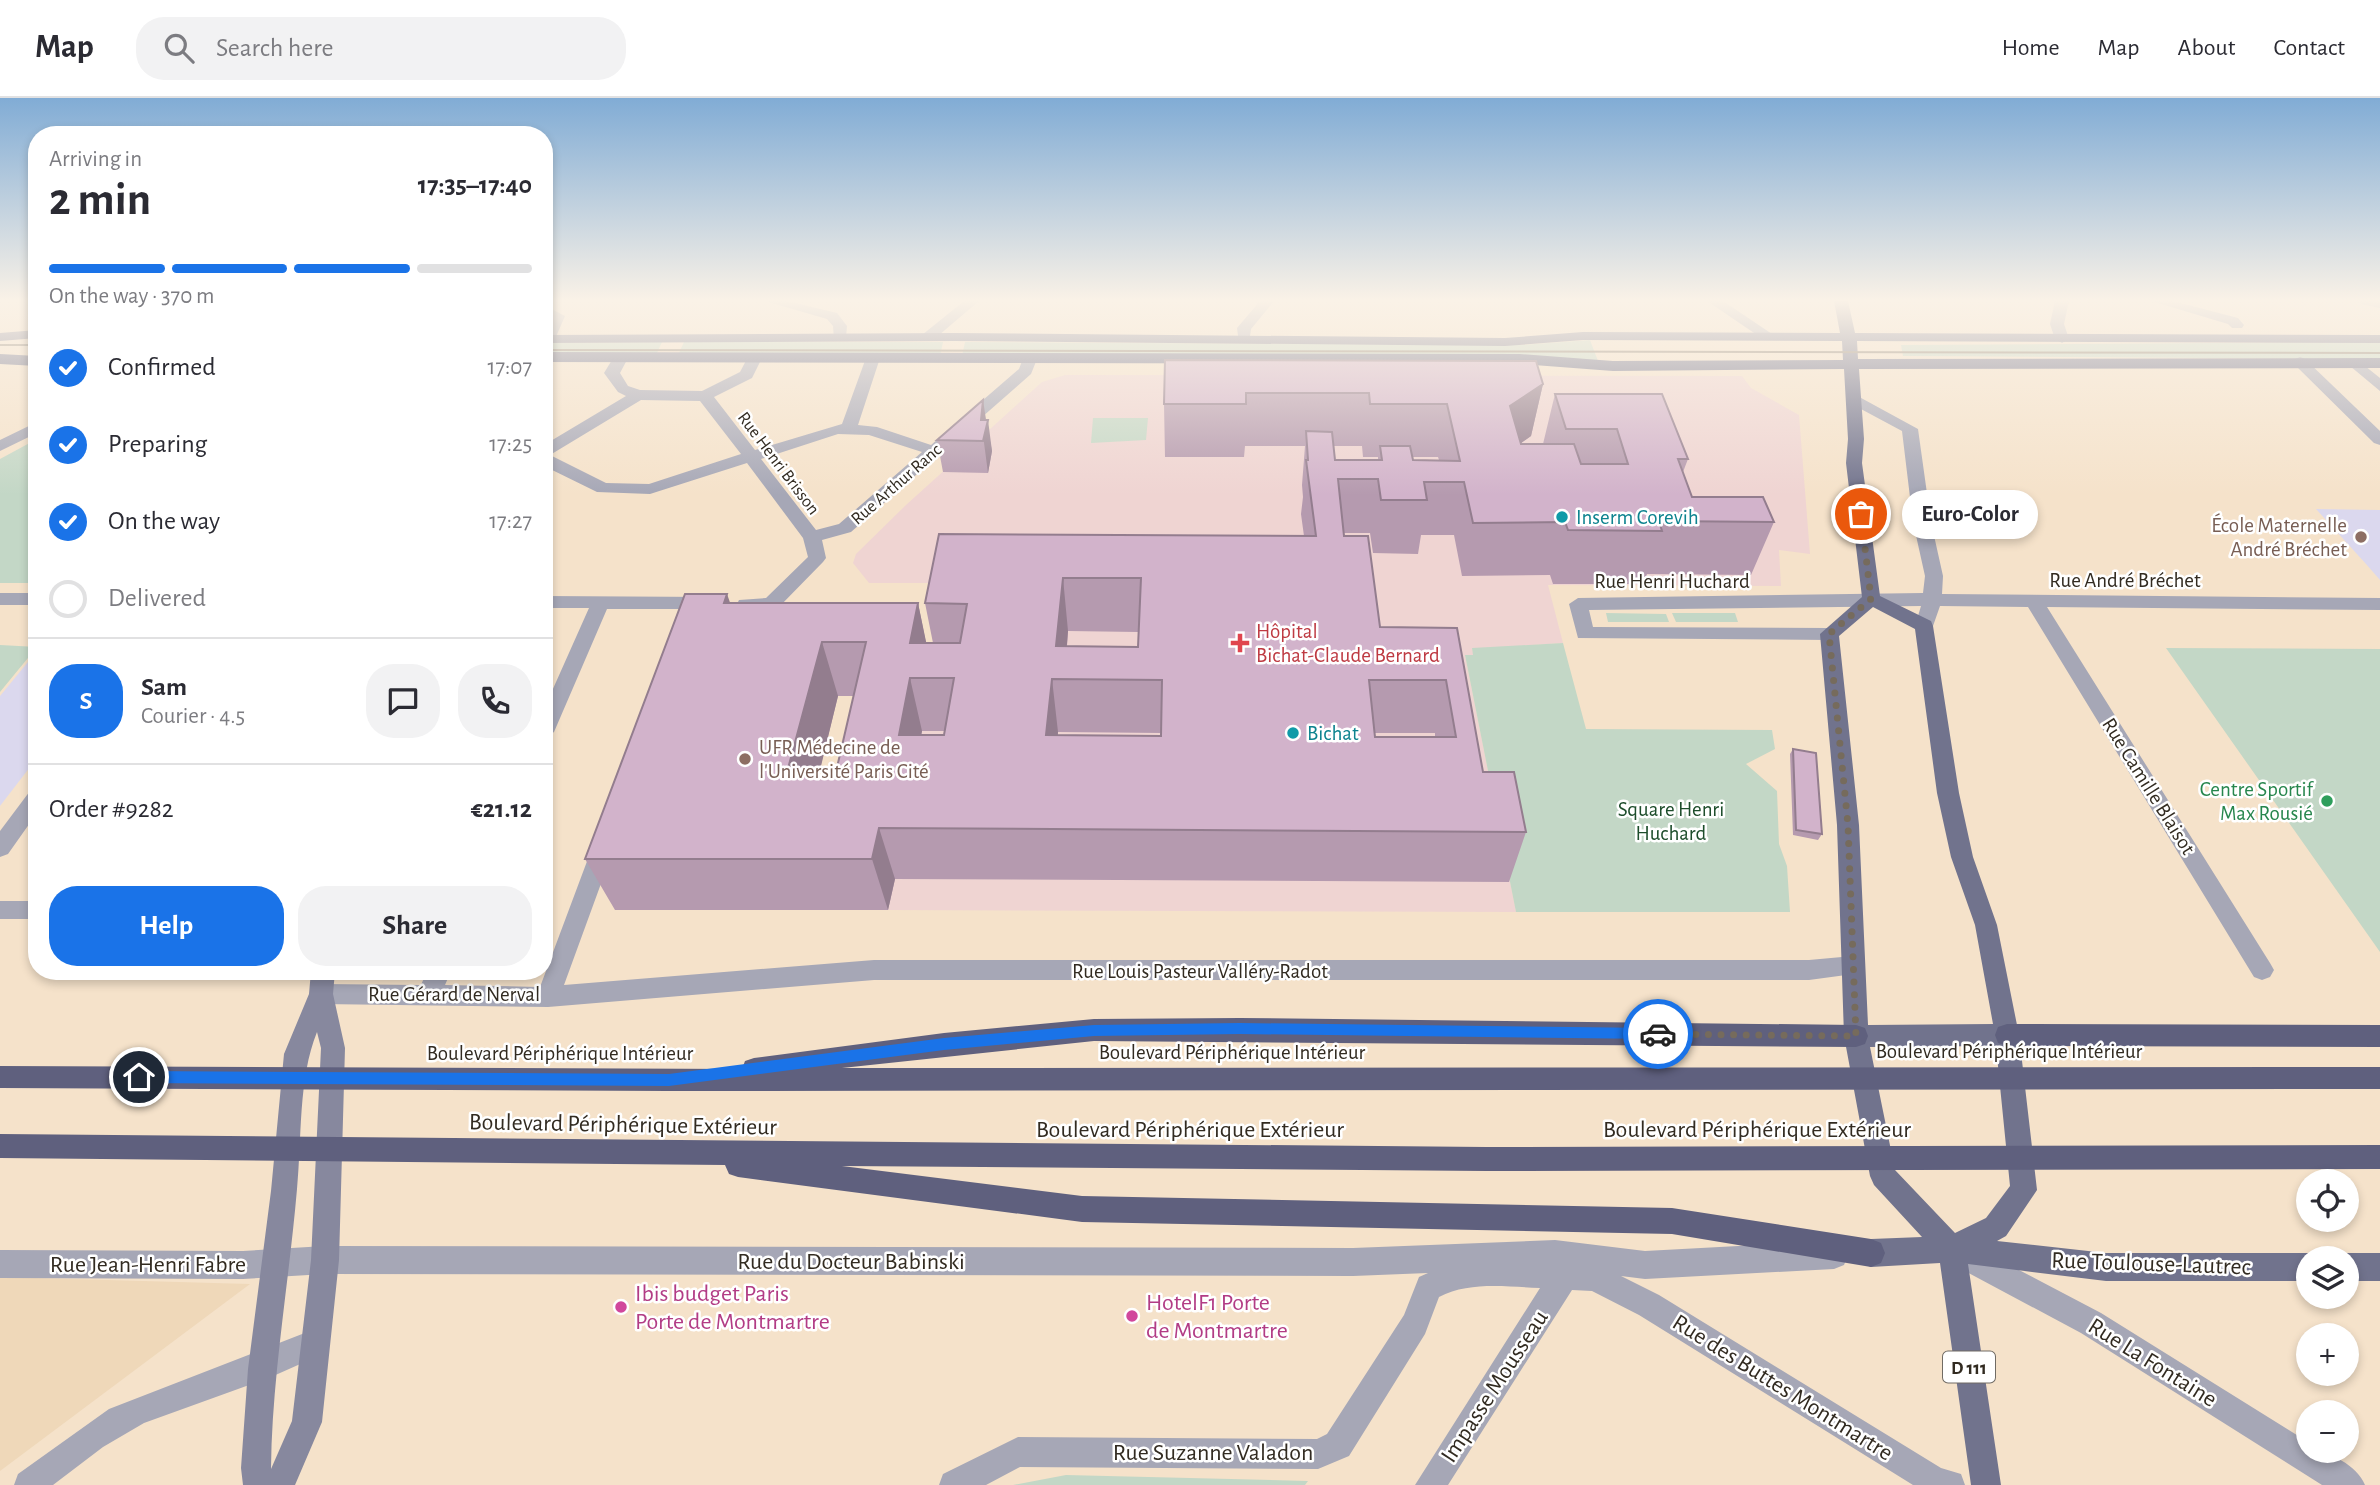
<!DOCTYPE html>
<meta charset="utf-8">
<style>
body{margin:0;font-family:"Alegreya Sans",sans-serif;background:#f2f2f3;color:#2b2b33;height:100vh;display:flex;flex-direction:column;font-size:26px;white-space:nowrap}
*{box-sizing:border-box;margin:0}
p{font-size:23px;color:#7c7c81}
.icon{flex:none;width:38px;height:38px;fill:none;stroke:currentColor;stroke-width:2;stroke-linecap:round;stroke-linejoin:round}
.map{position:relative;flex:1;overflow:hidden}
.drawer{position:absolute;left:28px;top:28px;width:525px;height:854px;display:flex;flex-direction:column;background:#fff;border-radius:28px;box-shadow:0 4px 10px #0003}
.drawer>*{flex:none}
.controls{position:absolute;left:2296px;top:1071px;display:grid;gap:14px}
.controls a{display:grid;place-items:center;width:63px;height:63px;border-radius:50%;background:#fff;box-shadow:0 4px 10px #0003;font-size:35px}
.pin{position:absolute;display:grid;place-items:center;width:60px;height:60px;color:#fff;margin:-30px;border:4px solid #fff;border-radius:50%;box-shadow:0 2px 7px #0007}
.courier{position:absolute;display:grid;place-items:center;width:70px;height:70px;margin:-35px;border:5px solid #1a73e8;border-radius:50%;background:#fff;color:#222;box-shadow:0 2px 9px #0007}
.bubble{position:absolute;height:49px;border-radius:24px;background:#fff;box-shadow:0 4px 10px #0003;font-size:23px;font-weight:700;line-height:49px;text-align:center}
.head em{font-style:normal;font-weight:700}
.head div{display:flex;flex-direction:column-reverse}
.head{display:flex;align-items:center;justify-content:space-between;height:119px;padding:0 21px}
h1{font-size:46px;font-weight:700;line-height:52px}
.bar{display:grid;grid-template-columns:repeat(4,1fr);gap:10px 7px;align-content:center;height:84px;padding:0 21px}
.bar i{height:9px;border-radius:5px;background:#e1e1e2}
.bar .active{background:#1a73e8}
.bar p{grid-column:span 4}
.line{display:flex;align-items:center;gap:18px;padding:0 21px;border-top:2px solid #e1e1e2}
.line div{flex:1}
.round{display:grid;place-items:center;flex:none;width:74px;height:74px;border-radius:28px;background:#f2f2f3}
ol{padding:0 21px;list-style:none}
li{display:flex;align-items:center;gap:21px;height:77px}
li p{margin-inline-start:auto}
li .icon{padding:7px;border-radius:50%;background:#1a73e8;color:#fff;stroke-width:4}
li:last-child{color:#7c7c81}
li i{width:38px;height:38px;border:4px solid #e1e1e2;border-radius:50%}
.action{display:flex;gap:14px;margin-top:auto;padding:14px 21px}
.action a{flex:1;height:80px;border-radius:28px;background:#1a73e8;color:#fff;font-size:28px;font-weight:700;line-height:80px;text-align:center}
.action a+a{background:#f2f2f3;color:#2b2b33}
header{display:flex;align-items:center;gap:42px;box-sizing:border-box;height:98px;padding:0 35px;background:#fff;border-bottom:2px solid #e1e1e2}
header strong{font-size:33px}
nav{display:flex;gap:38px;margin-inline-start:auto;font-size:24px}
.search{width:490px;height:63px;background:#f2f2f3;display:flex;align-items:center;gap:18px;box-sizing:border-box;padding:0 24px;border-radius:28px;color:#7c7c81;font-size:26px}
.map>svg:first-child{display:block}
.built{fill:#efd8b9}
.education{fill:#dbd8ee}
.medical{fill:#efd4d2}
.green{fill:#c3d7c6}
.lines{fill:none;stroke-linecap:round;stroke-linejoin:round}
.street{fill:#a6a7b6;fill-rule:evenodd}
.secondary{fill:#87889e;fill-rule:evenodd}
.primary{fill:#71738d;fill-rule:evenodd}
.highway{fill:#5f607e;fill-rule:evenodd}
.tram{stroke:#867969;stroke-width:2}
.wall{fill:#b59aaf;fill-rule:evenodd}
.shaded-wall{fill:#937d8e}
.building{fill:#d2b3cb;stroke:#937d8e;stroke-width:2;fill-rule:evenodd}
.route{fill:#1a73e8}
.done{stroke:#766b5c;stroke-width:7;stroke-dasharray:0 12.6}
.culture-dot{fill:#0f9aa8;stroke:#fff;stroke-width:2.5}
.education-dot{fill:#8d6e63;stroke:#fff;stroke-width:2.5}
.health-dot{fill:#e0444e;stroke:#fff;stroke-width:2.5}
.leisure-dot{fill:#2e9e5b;stroke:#fff;stroke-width:2.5}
.hotel-dot{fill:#d1479c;stroke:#fff;stroke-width:2.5}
.labels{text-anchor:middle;stroke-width:5;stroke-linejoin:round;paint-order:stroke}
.far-street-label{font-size:18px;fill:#322b21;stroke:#fff}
.shield{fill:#fff;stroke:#706b64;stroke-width:2}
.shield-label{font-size:19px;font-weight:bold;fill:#322b21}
.culture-label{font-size:21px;fill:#0d838f;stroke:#fff;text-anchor:start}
.education-label{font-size:21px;fill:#785e54;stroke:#fff;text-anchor:end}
.street-label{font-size:21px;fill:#322b21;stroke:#fff}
.health-label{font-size:21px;fill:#be3a42;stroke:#fff;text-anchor:start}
.leisure-label{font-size:21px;fill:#27864d;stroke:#fff;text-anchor:end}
.park-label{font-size:21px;fill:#1d4d2b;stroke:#fff}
.near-street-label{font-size:24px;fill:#322b21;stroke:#fff}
.near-hotel-label{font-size:24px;fill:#b23c85;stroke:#fff;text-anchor:start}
</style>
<header>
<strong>Map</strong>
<div class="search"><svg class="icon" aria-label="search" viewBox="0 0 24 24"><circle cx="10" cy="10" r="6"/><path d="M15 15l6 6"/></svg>Search here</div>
<nav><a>Home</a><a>Map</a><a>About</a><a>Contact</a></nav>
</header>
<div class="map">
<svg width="2380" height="1387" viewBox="0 0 2380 1387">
<rect width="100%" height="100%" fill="#f5e2ca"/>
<path class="built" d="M0,1179L250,1186L0,1373Z"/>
<path class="education" d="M2316,411L2380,412V482L2366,466Z
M37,553V660L0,708V598Z"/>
<path class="medical" d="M1065,277L1742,278L1751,290L1799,317L1810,456L1779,452L1781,488L1548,487L1563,545L1472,551L1474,557H1465L1516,814L888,812L929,576L949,485H869L853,465L856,456L906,407L1042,284Z"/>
<path class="green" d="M1590,242L1598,263L962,258L965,244L1521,247Z
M662,244L656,257L544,255V245Z
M684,244H943L940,258L678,257Z
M2380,244V261L1903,258L1901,247Z
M1093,320H1148L1146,342L1091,345Z
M37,341V485H0V361Z
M1606,515L1666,516L1669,524H1608Z
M1672,515H1735L1738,524H1676Z
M1563,545L1586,631L1772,632L1775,651L1746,666L1777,693L1779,746L1787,768L1790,814H1516L1465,557H1473L1472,550Z
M0,547L37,549L0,594Z
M2166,550L2380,551V854Z
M1066,1377L1308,1383L1305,1387H1013Z"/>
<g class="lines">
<path class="street" d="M765,203H787L837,215L847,228L846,239L839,243L834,242L833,228L827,221Z
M964,203H979L932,243H922V237Z
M1260,203H1274L1251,231L1249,245H1239L1237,230Z
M1707,203H1723L1775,238L1773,241H1763Z
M2055,203H2069L2064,226L2069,241L2062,245L2055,241L2050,226Z
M2151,203H2173L2238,220L2244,227L2242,230H2232L2228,226Z
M2359,203H2380V210L2361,206Z
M544,207L565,218L555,241L548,245H544V233L550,220L544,217Z
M620,255L628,260L620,275L628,288L640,292L702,293L740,274L749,257H759L762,260L752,280L714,299L755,352L842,326L867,257L872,255L880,260L858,327L877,329L931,347L1019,271L1024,258H1034L1037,261L1031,276L851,434L822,442L826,460L823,464L778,510L746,512L737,506L739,502L766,500L808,459L803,440L747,365L650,396L597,394L544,368V347L626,298L618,294L604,275L615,257ZM641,302L700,303L741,356L649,386L606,385L550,357ZM838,336L869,337L922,354L839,426L816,432L761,361Z
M2300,259L2305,261L2380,333V347L2374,345L2295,267V261Z
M2355,260L2380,280V293L2350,268L2347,265Z
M1852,295L1918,331L1931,424L1943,478L1942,496L2380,500V512L2047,509L2270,865L2274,872L2270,879L2262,882L2254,879L2028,509L1940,508L1933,528L1924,534L1915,528L1921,508L1589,512L1593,529L1829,530L1838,536L1829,542L1578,540L1569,506L1578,500L1923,495L1925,478L1913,424L1902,333L1846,303V297Z
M37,324V335L0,353V342Z
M0,495H37V507H0Z
M544,498L711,499L720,505L711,511H607L554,634L544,641V611L589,510H544Z
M37,691V715L8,756L0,759V733L30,693Z
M603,741L611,744L614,750L564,887L874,862H1809L1853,858L1861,861L1865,868L1861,875L1809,882H874L548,909L321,906L313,903L309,896L313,889L321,886L421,887L427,873H451L445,887L540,889L592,750L595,744Z
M0,803H37V821H0Z
M1958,1140L2101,1215L2308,1344V1353C2329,1353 2357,1367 2365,1387H2322L2081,1235L1948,1164L1944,1154L1948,1144Z
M1555,1142L1645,1153L1834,1143L1844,1147L1848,1157L1844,1167L1834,1171L1645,1181L1621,1178L1659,1197L1941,1370L1961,1376L1965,1387H1913L1639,1217L1592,1193L1572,1192L1448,1387H1415L1540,1190C1507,1189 1470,1183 1439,1199L1425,1236L1349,1358L1318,1371L1020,1369L986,1387H939L943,1376L1018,1339L1317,1341L1327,1336L1404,1217L1419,1179L1428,1175L1353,1178L325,1176L243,1181L0,1180V1152L243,1153L325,1148L1353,1150Z
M315,1231L325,1235L329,1245L325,1255L271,1279L144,1325L103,1349L53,1387H14L18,1376L109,1311Z"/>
<path class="secondary" d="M311,873H335L333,896L345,950L339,1162L322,1324L295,1387H243L241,1370L248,1271L271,1093L284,956L309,896ZM317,934L321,950L311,1162L292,1323L271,1371C272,1277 289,1185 297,1091C302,1040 298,981 317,934Z"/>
<path class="primary" d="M1834,203H1848L1855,235L2380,237V245L1857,243L1858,261L2380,260V270L1859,271L1864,341L1862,365L1880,498L1931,523L1933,528L1959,695L1973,759L1997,827L2019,937L2037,1092L2006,1138L1997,1143L2106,1155H2308L2318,1160H2308V1183H2106L1968,1166L2001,1387H1971L1940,1165L1871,1169L1861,1165L1857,1155L1861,1145L1871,1141L1922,1139L1874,1087L1870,1078L1844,938L1837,727L1820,536L1862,499L1846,365L1848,341L1844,271L1613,273L1520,266L544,264V254L1520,256L1613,263L1843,262L1842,243L1583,242L1505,248L954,243L544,245V237L954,235L1505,240L1583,234L1840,235ZM1873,509L1915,531L1937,695L1951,759L1975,827L1993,926L1868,927L1859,727L1839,538ZM1996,948L2010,1088L1986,1120L1955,1135L1895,1072L1870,949Z
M37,232V240L0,243V235Z
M0,256L37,258V268L0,266Z
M2347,1155H2380V1183H2347V1160H2337Z"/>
<path class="highway" d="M1240,920L1856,927L1865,930L1868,938L1865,946L1856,949L1094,943L842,970L2380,969V991L669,993L0,990V968L742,971L745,963L754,960L944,935L1094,921Z
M2007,926L2380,927V949L2007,948L1998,945L1995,937L1998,929Z
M0,1036L1486,1049L2380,1047V1071L1486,1073L842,1068L1082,1098L1672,1110L1871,1141L1881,1145L1885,1155L1881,1165L1871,1169L1672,1136L1082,1124L738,1079L729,1076L725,1067L0,1060Z"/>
<path class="tram" d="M0,247H37
M544,252L2380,255"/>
</g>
<path class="wall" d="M1165,262L1543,286L1531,338L1521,345L1543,346L1555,296L1688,361L1683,374L1692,399L1774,424L1751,477L1647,476L1643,486H1553L1550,477L1462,478L1454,437H1421L1418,456L1373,455L1370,435H1344L1380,529L1457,530L1483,674L1526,734L1509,784L895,781L888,812H615L585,761L730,505H918L926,545H933L925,505L939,436L1304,438L1301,416L1303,399L1302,387L1305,348H1245L1244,359H1165L1164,306ZM1333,348H1362L1363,359H1378V362H1335ZM1412,359H1438L1439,362H1413ZM1068,533L1138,534V549L1067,548ZM838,598H854L835,678H818ZM922,633H944V637H921ZM1058,634L1161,635V638L1058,637ZM1375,635H1435V639H1375Z
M986,322L992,353L988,375L943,374L937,342Z
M1793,651L1822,736L1818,742L1793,737L1790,656Z"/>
<path class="shaded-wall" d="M1543,286L1531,338L1499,361L1510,308Z
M983,302L987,328L988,322L992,353L988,375L981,322Z
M1063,480L1068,533L1064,582L1056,548Z
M727,496L746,550L724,505Z
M918,505L929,558L910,545Z
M822,544L838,598L806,730L786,678Z
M910,580L922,633L912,689L899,637Z
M1052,581L1058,634L1053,690L1046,637Z
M879,730L895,781L888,812L872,761Z"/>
<path class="building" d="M1165,262L1536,263L1543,286L1510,308L1521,346H1574L1581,366H1628L1617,331H1566L1555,296H1662L1688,361H1678L1692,399H1763L1774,424L1659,423L1662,433L1568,432L1565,424L1473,425L1464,384H1424L1427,402H1381L1378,381H1338L1344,438H1368L1380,529L1457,530L1483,674H1514L1526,734L879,730L872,761H585L685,496H727L724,505H918L910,545H960L967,506L925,505L939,436L1316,438L1306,362H1308L1306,333L1332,334L1335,362H1382L1380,348H1410L1413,362L1460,363L1447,306H1370L1369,295H1246V306H1164ZM1063,480H1141L1138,549L1056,548ZM822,544H866L835,678H786ZM910,580H954L944,637H899ZM1052,581L1162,582L1161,638L1046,637ZM1369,582H1446L1456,639H1375Z
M983,302L981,322H988L983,343L937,342Z
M1793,651L1816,655L1822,736L1796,732Z"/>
<linearGradient id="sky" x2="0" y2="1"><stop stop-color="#81acd5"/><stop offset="0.51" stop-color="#faf2e7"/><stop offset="1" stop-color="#faf2e7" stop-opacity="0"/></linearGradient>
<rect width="2380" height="397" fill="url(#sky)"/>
<path class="route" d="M1240,925L1658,930L1664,936L1658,941L1240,936L1094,938L944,952L669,988L139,985L133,979L139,973L669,976L944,940L1094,927Z"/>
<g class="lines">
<path class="done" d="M1658,936L1856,938L1848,727L1829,536L1871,501L1861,416"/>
</g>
<g class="culture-dot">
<circle cx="1562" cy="419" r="7"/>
<circle cx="1293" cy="635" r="7"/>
</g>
<g class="education-dot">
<circle cx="2361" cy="439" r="7"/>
<circle cx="745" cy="661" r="7"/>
</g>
<path class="health-dot" d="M1236.5 534.5h7v7h7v7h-7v7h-7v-7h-7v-7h7z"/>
<circle class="leisure-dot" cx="2327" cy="703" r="7"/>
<g class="hotel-dot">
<circle cx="621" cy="1209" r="7"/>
<circle cx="1132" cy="1218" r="7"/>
</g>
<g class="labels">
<g class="far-street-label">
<text transform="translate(779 365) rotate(53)" y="6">Rue Henri Brisson</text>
<text transform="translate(896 386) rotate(-41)" y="6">Rue Arthur Ranc</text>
</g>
<rect class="shield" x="1943" y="1253.5" width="52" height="31" rx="5"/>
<g class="shield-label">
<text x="1969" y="1276">D 111</text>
</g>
<g class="culture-label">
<text x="1576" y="426">Inserm Corevih</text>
<text x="1307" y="642">Bichat</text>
</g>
<g class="education-label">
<text x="2347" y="434">École Maternelle<tspan x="2347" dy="24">André Bréchet</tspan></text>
<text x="759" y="656" text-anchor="start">UFR Médecine de<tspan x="759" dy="24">l'Université Paris Cité</tspan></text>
</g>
<g class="street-label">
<text x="2125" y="489">Rue André Bréchet</text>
<text x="1672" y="490">Rue Henri Huchard</text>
<text transform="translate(2149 688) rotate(58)" y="7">Rue Camille Blaisot</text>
<text x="1200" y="880">Rue Louis Pasteur Valléry-Radot</text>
<text x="454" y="903">Rue Gérard de Nerval</text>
<text x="2009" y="960">Boulevard Périphérique Intérieur</text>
<text x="1232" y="961">Boulevard Périphérique Intérieur</text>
<text x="560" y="962">Boulevard Périphérique Intérieur</text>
</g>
<g class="health-label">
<text x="1256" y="540">Hôpital<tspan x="1256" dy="24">Bichat-Claude Bernard</tspan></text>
</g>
<g class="leisure-label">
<text x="2313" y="698">Centre Sportif<tspan x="2313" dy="24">Max Rousié</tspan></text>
</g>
<g class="park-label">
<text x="1671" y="718">Square Henri<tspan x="1671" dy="24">Huchard</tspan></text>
</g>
<g class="near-street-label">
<text transform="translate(623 1026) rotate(1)" y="8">Boulevard Périphérique Extérieur</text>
<text x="1190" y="1039">Boulevard Périphérique Extérieur</text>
<text x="1757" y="1039">Boulevard Périphérique Extérieur</text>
<text x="851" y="1171">Rue du Docteur Babinski</text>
<text transform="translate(2151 1165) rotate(2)" y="8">Rue Toulouse-Lautrec</text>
<text x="148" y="1174">Rue Jean-Henri Fabre</text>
<text transform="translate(2153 1264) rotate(32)" y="8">Rue La Fontaine</text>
<text transform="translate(1494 1288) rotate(-57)" y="8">Impasse Mousseau</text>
<text transform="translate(1783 1289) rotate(32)" y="8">Rue des Buttes Montmartre</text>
<text x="1213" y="1362">Rue Suzanne Valadon</text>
</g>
<g class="near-hotel-label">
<text x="635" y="1203">Ibis budget Paris<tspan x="635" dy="28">Porte de Montmartre</tspan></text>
<text x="1146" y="1212">HotelF1 Porte<tspan x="1146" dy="28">de Montmartre</tspan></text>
</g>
</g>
</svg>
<div class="controls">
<a><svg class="icon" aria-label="locate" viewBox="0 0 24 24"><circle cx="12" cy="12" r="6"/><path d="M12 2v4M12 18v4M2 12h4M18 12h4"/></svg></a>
<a><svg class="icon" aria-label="layers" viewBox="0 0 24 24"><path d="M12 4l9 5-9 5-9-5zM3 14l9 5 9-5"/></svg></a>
<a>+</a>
<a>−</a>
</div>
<div class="pin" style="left:1861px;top:416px;background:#ea580c"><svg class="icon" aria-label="bag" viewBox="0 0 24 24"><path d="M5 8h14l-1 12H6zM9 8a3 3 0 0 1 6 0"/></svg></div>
<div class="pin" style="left:139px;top:979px;background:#1f2937"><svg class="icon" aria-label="home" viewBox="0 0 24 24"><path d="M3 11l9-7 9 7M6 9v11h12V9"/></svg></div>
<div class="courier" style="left:1658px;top:936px"><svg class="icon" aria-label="car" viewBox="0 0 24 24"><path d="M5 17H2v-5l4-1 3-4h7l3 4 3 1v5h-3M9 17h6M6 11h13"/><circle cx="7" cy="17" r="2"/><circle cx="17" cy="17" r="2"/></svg></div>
<div class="bubble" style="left:1902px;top:392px;width:136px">Euro-Color</div>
<section class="drawer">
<div class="head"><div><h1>2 min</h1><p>Arriving in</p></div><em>17:35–17:40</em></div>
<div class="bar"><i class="active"></i><i class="active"></i><i class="active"></i><i></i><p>On the way · 370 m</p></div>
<ol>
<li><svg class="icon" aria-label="check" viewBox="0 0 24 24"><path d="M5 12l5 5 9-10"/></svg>Confirmed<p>17:07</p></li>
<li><svg class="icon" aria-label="check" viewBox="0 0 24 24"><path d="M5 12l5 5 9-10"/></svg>Preparing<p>17:25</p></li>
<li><svg class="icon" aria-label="check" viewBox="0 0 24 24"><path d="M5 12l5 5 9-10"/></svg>On the way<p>17:27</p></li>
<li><i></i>Delivered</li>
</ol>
<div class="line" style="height:126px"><b class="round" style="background:#1a73e8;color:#fff">S</b><div><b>Sam</b><p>Courier · 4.5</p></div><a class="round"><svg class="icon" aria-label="chat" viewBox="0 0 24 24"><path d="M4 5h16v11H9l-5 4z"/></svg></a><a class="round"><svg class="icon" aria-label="phone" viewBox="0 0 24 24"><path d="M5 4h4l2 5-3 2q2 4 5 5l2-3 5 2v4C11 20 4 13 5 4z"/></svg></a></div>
<div class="line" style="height:91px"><div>Order #9282</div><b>€21.12</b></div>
<div class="action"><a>Help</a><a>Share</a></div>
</section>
</div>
